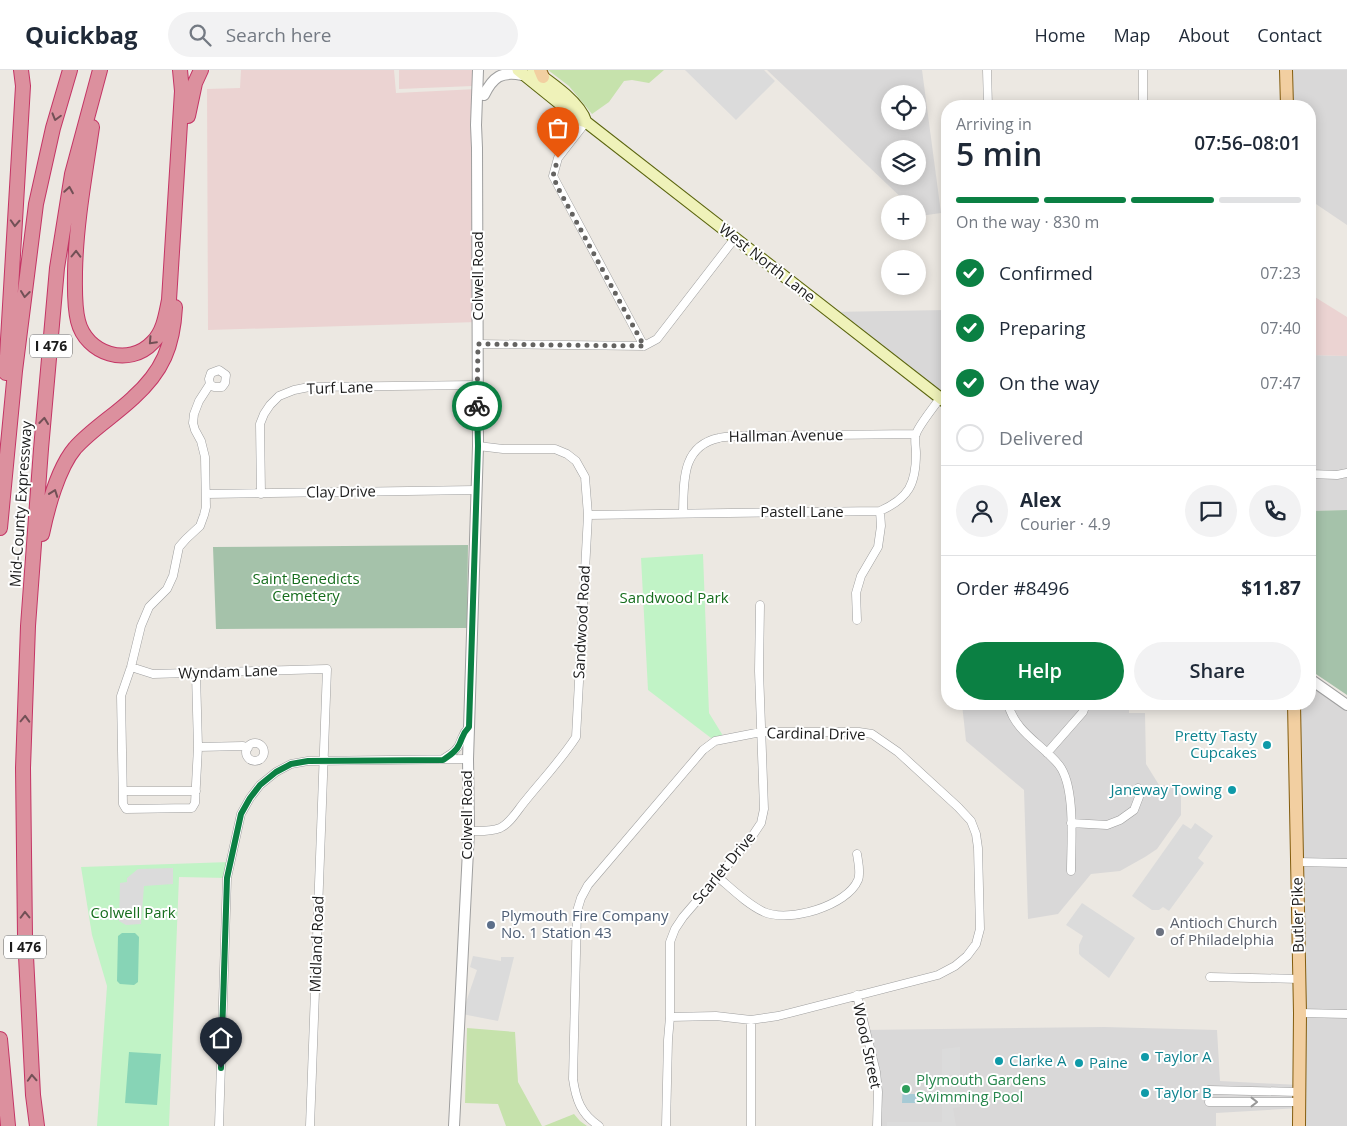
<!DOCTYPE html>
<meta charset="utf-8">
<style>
body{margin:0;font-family:"Open Sans",sans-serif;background:#f2f2f3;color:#1f2937;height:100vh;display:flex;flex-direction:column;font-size:19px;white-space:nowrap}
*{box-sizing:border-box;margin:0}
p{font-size:16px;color:#747a83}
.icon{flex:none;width:28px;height:28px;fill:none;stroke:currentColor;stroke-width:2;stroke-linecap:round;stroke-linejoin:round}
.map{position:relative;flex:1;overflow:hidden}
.drawer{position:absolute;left:941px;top:30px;width:375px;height:610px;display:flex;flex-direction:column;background:#fff;border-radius:20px;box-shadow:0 2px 12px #0003}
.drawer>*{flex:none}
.fabs{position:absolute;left:881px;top:15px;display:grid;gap:10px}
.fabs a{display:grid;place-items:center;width:45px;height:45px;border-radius:50%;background:#fff;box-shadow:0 2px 12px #0003;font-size:25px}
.pin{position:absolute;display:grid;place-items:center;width:42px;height:42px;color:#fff;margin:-51px -21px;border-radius:50% 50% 50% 0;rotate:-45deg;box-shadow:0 0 5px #0007}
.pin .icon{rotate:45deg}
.courier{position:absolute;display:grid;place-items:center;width:50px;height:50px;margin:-25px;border:4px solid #0b8043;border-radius:50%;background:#fff;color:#222;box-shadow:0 1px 6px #0007}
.headline em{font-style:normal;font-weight:600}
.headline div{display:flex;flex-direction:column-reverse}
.headline{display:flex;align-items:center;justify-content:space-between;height:85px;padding:0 15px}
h1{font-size:32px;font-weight:600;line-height:38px}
.bar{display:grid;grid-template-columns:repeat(4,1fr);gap:8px 5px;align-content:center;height:60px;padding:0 15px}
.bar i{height:6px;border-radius:4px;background:#e0e1e3}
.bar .on{background:#0b8043}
.bar p{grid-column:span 4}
.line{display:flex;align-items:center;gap:12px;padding:0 15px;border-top:1px solid #e0e1e3}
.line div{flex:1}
.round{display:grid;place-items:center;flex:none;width:52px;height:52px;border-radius:26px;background:#f2f2f3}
ol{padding:0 15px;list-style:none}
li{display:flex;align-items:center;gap:15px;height:55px}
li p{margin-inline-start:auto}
li .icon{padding:5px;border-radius:50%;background:#0b8043;color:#fff;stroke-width:4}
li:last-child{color:#747a83}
li i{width:28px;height:28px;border:2px solid #e0e1e3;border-radius:50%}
.button{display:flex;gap:10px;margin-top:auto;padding:10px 15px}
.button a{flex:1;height:58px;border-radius:30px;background:#0b8043;color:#fff;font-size:20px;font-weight:600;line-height:58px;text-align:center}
.button a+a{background:#f2f2f3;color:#1f2937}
header{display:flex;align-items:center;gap:30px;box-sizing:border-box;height:70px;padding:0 25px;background:#fff;border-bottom:1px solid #e0e1e3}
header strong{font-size:24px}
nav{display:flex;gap:28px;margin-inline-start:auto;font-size:18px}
.search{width:350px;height:45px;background:#f2f2f3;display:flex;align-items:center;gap:12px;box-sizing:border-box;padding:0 18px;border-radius:28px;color:#747a83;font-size:19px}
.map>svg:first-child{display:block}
.residential{fill:#d9d8d8;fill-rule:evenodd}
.commercial{fill:#ebd3d2}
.grass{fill:#c6e2ac}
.cemetery{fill:#a5c2aa}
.park{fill:#c1f3c6}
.pitch{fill:#87d4b6}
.parking{fill:#dbdbdb}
.water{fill:#a6cad5}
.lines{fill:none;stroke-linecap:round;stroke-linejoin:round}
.minor-casing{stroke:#9f9f9f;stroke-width:9}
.tertiary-casing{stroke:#9f9f9f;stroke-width:12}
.secondary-casing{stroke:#5b650f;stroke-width:13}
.primary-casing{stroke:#845d0e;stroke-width:14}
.motorway-casing{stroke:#c43565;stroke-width:16}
.minor{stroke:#fff;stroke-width:8}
.tertiary{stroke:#fff;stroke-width:10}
.secondary{stroke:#eff2b9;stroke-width:11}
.primary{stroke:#f2cfa1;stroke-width:12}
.motorway{stroke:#dc909e;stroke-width:14}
.oneway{stroke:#725056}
.oneway2{stroke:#989898}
.done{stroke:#646361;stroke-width:5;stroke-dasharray:0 9}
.route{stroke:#0b8043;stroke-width:6}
.culture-dot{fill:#0f9aa8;stroke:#fff;stroke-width:2}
.service-dot{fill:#5c6f8a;stroke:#fff;stroke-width:2}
.worship-dot{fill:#6b7280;stroke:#fff;stroke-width:2}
.leisure-dot{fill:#2e9e5b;stroke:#fff;stroke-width:2}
.labels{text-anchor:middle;stroke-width:4;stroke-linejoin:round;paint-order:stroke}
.shield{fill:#fff;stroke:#5f5f5f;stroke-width:1}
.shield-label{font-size:14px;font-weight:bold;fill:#1b1b1b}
.street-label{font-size:15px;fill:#1b1b1b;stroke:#fff}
.park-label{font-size:15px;fill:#166d1d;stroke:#fff}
.culture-label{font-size:15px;fill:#0d838f;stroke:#fff;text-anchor:start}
.service-label{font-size:15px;fill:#4e5e75;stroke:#fff;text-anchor:start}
.worship-label{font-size:15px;fill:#5b616d;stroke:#fff;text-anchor:start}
.leisure-label{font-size:15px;fill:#27864d;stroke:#fff;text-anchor:start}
</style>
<header>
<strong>Quickbag</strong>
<div class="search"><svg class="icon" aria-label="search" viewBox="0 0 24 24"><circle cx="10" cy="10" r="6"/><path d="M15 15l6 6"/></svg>Search here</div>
<nav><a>Home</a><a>Map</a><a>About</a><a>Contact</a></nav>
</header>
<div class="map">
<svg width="1347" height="1056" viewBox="0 0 1347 1056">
<rect width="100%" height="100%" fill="#ece8e2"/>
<path class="residential" d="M767,0H922L941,143L920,146L918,143V134H908ZM890,24H918V51H890ZM890,79H918V106H890Z
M1286,0H1347V155L1310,130V36H1287Z
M947,240V334L830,242Z
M1310,285L1347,286V440L1310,441Z
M1310,609L1347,635V1056H1299V1038L1216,1043V1056H877L878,1022L864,960L1104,957L1217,960L1220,1011L1299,1015L1294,634H1310Z
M962,634H1129V643H1145L1146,694L1159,715L1181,716V745L1157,779L1145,787L1120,801L1091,804L1058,844L1028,849L1024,720L966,671Z"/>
<path class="commercial" d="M241,0H394L396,23L477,19L478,252L208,260L207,19L240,18Z
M399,0H473V16L399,19Z
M1310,224L1347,247V286L1310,285Z"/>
<path class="grass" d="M548,0H664L649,13L632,10L624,11L609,32L592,44L569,16Z
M467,958L515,962L518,1012L542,1056H506L498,1034L465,1033Z
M574,1044L580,1051L587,1056H544Z"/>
<path class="cemetery" d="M1347,440V625L1310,600V441Z
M468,475L467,558L216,559L213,477Z"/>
<path class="park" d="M703,484L709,643L725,669L715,671L648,620L641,488Z
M230,792L227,808L179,807L169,1056H97L107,916L92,865L81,797Z"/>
<path class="pitch" d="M122,863H135L139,867L138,912L134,915L120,914L117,911L118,866Z
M129,982L161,984L157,1035L125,1033Z"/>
<path class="parking" d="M685,0H764L775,11L736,50Z
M1195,753L1213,766L1198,788L1204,793L1169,841L1163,837L1159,840H1152L1132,826L1183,754L1191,759Z
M173,798V814L144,816L141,854L126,855L119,851L120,813L127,812V808L138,799Z
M1082,833L1135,868L1109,908L1082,887L1079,884V875L1083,866L1066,855Z
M473,886L501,891V887H514L498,951L462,944L477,900L470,897Z
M960,977V1037L953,1038L956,1056H887V1052H942V979Z"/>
<path class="water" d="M903,1014H909V1024H923V1033H902Z"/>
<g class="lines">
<g class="minor-casing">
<path id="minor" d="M987,0L988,36
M1143,0V36
M586,52L558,88L553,106L644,276
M478,274L644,276L657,269L735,168
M1310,404L1337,405L1347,403
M206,424L476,420
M261,424L260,354L264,344L270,335L279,326L294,320L309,317L477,315
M683,443C684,412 681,376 719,368C727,366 735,367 743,366L916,364
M588,445L880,441C909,428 916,414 916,383C916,378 914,369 916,364C919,355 934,337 940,328
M857,550L856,523L861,506L878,477L881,456L880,441
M131,597L153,604L327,599L310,1056
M196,604L198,677L195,733L192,738L126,739L123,734L121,626L131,597L141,556L149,537L167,519L173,506L179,477L186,469L200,456L204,445L206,437L205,387L201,371L195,360L193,353L194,344L199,331L210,314L209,309L211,303L219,300L226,305L225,313L222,317H214L210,314
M1008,634C1015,662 1042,674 1059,695C1076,717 1071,773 1071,801
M246 682a9 9 0 1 1 18 0a9 9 0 1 1-18 0Z
M198,677L243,676L248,678
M1047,683L1083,642L1086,634
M443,689C449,685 456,682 459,675C463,667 462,664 469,657
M124,721H196
M1071,753L1107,755L1120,750L1134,740L1139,727L1138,718
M469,761C479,761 490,762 500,758C511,753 518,739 526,730C543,709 561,690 576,667L588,445L585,407L576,391L567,384L555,379H503L478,376
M1297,792L1347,793
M718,807C732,819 747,834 764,842C789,853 847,836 858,810C861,803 858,791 857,784
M1210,907L1300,909
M857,925L876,1002L878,1022L877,1056
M1300,943L1347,944
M1209,1020L1298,1022
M1209,1032H1299
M219,1056L227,808L241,744L250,728L260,715L276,702L291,694L308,691L468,689
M599,1056C581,1044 576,1030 573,1009L577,841L581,828L588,815L703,680L715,671L761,662H859L872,664L898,682L958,737L971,751L976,764L978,778L980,859L976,874L967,886L955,896L938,905L778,946L751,950L716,946L670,947
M666,1056L668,970L670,947V872L675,859L683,847L751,768L761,753L764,739L759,601L760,535
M751,1056V950"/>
</g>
<g class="tertiary-casing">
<path id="tertiary" d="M484,25C493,7 501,1 522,5
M1310,609L1347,635
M454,1056L469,761L468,689L478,376L477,78L476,55L478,0"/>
</g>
<g class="secondary-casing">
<path id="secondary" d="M518,0L580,50L586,52L948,334
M533,0C550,12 580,32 586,52"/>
</g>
<g class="primary-casing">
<path id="primary" d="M540,0L543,7
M1286,0L1287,36
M1294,634L1300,943L1299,1056"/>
</g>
<g class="motorway-casing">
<path id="motorway" d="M188,46L195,13L201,0
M92,57C85,105 76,153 75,202C75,218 74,235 78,251C86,284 129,298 153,272C164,261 166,244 169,230L182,21L180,0
M6,303L23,16L21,0
M0,458L15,301L36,134L53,58L70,0
M42,464C47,440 58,398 75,378C92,359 114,346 133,328C163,301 173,276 175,237
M0,969L8,1056
M37,1056L33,1025L25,866L23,698L28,556L41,379L57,198L72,104L100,0"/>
</g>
<use href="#minor" class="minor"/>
<use href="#tertiary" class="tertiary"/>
<use href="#secondary" class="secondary"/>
<use href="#primary" class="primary"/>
<use href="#motorway" class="motorway"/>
</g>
<defs><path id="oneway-chevron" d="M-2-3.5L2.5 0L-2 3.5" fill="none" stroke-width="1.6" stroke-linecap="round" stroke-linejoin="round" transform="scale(1.25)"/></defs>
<g class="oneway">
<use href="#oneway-chevron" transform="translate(56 47) rotate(106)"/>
<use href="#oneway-chevron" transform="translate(69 120) rotate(-81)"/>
<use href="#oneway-chevron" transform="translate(15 153) rotate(93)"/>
<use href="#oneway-chevron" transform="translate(76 184) rotate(-89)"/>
<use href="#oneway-chevron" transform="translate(25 224) rotate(97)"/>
<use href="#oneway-chevron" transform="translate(152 271) rotate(133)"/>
<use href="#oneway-chevron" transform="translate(44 351) rotate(-84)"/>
<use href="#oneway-chevron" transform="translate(54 423) rotate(-70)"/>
<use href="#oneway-chevron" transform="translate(25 649) rotate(-88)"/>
<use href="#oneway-chevron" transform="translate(25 845) rotate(-91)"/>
<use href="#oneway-chevron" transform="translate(32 1008) rotate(-93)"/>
</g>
<use class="oneway2" href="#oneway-chevron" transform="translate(1254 1032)"/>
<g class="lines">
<path class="done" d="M477,336L478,274L644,276L558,118L553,106L558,88"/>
<path class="route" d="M221,998L227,808L241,744L250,728L260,715L276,702L291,694L308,691L443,690C449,686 456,682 459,675C463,667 462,664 469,657L478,376L477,336"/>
</g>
<g class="culture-dot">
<circle cx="1267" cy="675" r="5"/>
<circle cx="1232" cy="720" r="5"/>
<circle cx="1145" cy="987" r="5"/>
<circle cx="999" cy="991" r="5"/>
<circle cx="1079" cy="993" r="5"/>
<circle cx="1145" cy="1023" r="5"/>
</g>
<circle class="service-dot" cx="491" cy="855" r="5"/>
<circle class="worship-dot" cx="1160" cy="862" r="5"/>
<circle class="leisure-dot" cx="906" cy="1019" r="5"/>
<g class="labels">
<g class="shield">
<rect x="30" y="264.5" width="42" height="23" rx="4"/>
<rect x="4" y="865.5" width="42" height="23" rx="4"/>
</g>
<g class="shield-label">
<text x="51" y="281">I 476</text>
<text x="25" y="882">I 476</text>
</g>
<g class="street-label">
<text transform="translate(767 193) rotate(38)" y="5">West North Lane</text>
<text transform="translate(478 206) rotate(-90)" y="5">Colwell Road</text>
<text transform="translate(340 318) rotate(-2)" y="5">Turf Lane</text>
<text transform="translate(786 366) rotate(-1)" y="5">Hallman Avenue</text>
<text transform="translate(341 422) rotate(-1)" y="5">Clay Drive</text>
<text transform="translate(21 434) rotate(-86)" y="5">Mid-County Expressway</text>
<text x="802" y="447">Pastell Lane</text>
<text transform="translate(582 552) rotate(-87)" y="5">Sandwood Road</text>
<text transform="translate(228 602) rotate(-2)" y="5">Wyndam Lane</text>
<text transform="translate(816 664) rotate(1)" y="5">Cardinal Drive</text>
<text transform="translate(467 745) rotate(-90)" y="5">Colwell Road</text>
<text transform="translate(724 798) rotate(-50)" y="5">Scarlet Drive</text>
<text transform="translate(1298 845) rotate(-91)" y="5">Butler Pike</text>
<text transform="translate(317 874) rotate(-88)" y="5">Midland Road</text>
<text transform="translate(867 976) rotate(78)" y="5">Wood Street</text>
</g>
<g class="park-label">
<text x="306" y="514">Saint Benedicts<tspan x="306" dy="17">Cemetery</tspan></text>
<text x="674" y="533">Sandwood Park</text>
<text x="133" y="848">Colwell Park</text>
</g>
<g class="culture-label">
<text x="1257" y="671" text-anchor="end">Pretty Tasty<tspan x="1257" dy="17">Cupcakes</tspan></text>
<text x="1222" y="725" text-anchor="end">Janeway Towing</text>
<text x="1155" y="992">Taylor A</text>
<text x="1009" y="996">Clarke A</text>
<text x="1089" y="998">Paine</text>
<text x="1155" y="1028">Taylor B</text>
</g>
<g class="service-label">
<text x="501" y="851">Plymouth Fire Company<tspan x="501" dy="17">No. 1 Station 43</tspan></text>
</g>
<g class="worship-label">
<text x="1170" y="858">Antioch Church<tspan x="1170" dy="17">of Philadelphia</tspan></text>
</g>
<g class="leisure-label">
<text x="916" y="1015">Plymouth Gardens<tspan x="916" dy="17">Swimming Pool</tspan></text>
</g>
</g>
</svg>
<div class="fabs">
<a><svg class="icon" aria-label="locate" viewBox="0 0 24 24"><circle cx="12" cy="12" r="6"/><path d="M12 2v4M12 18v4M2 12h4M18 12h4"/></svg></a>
<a><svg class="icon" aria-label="layers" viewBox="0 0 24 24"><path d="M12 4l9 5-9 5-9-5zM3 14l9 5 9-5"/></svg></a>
<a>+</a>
<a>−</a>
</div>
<div class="pin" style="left:558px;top:88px;background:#ea580c"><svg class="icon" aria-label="bag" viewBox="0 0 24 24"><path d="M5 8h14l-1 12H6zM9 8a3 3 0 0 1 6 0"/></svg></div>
<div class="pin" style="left:221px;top:998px;background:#1f2937"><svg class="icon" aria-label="home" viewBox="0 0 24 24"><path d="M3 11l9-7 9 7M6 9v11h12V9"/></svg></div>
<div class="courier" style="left:477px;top:336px"><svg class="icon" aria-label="bike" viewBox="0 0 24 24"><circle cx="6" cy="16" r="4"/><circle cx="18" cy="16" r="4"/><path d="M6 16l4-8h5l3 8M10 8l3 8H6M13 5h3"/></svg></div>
<section class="drawer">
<div class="headline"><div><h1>5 min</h1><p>Arriving in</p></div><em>07:56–08:01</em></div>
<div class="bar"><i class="on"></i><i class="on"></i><i class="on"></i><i></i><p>On the way · 830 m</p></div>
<ol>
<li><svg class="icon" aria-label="check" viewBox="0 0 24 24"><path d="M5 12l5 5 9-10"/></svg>Confirmed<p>07:23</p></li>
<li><svg class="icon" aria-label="check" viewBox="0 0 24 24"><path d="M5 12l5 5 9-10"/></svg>Preparing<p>07:40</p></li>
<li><svg class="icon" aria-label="check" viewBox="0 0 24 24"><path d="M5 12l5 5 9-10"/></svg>On the way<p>07:47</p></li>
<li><i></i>Delivered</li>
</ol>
<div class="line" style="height:90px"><a class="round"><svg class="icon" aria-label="person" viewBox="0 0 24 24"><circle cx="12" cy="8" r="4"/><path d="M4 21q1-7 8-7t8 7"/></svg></a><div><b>Alex</b><p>Courier · 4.9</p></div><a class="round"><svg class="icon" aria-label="chat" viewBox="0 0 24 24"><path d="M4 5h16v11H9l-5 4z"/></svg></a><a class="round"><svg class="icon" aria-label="phone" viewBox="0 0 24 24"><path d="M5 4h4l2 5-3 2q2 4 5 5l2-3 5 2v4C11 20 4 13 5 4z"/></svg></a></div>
<div class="line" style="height:65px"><div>Order #8496</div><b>$11.87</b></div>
<div class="button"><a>Help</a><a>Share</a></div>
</section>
</div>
